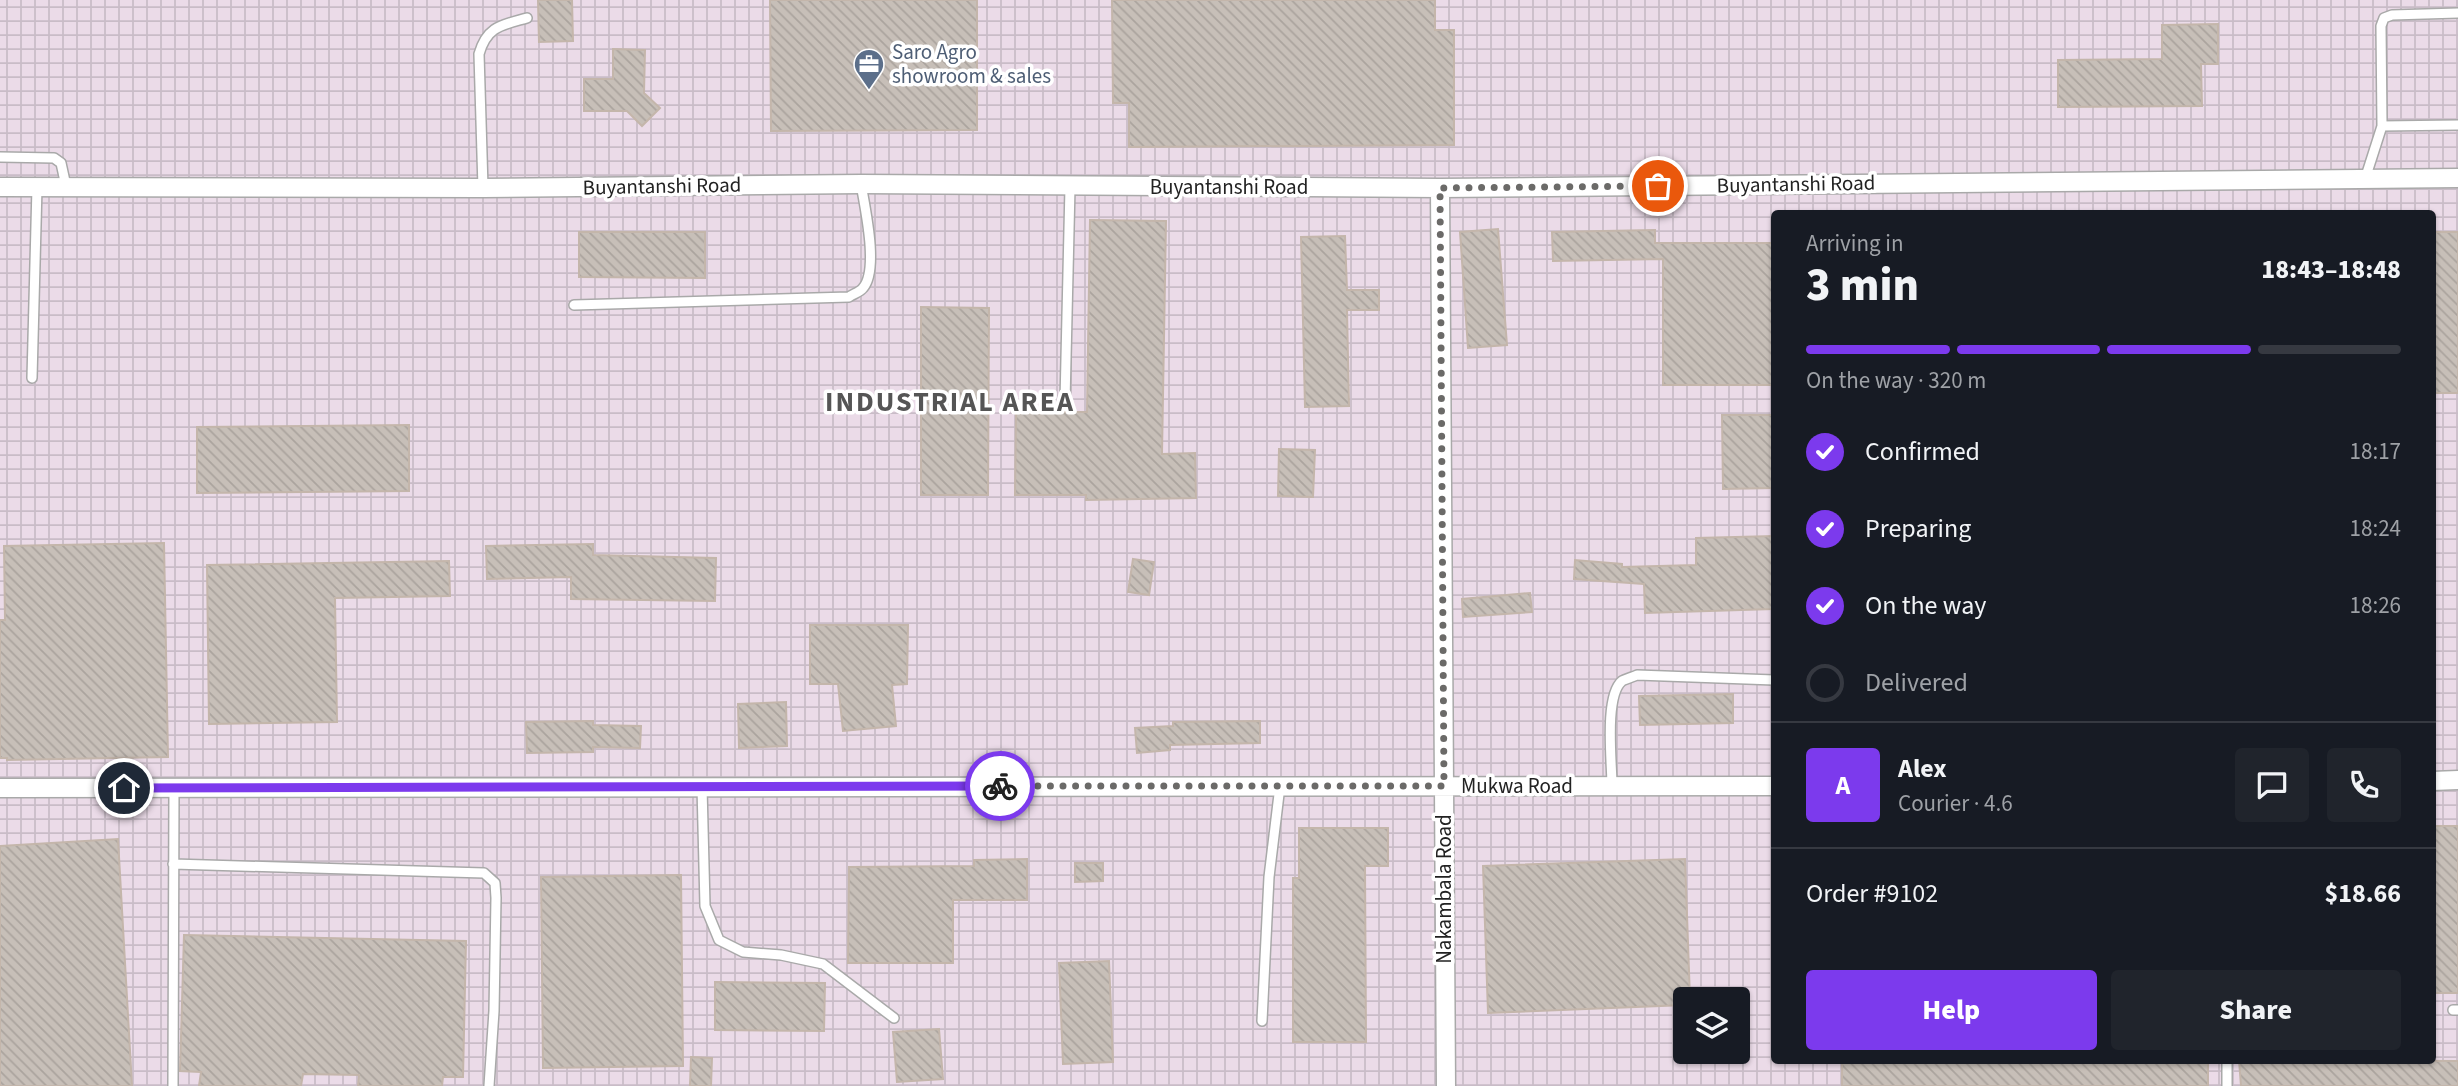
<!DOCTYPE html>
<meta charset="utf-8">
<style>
body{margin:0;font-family:"Source Sans 3",sans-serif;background:#20242c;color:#f1f3f6;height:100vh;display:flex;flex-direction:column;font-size:26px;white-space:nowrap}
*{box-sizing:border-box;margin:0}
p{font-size:23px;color:#9ea1a6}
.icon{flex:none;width:38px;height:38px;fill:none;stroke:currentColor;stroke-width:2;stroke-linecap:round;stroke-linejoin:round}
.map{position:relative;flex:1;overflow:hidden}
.drawer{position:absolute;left:1771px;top:210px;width:665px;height:854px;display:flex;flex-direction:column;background:#171b24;border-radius:7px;box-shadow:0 2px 5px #0004}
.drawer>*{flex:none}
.controls{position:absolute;left:1673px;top:987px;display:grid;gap:14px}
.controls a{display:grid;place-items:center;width:77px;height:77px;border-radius:7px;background:#171b24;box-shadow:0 2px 5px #0004;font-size:35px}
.pin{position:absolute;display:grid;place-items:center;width:60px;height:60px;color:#fff;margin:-30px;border:4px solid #fff;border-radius:50%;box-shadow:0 2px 7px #0007}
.courier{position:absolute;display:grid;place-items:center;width:70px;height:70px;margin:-35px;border:5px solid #7c3aed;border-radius:50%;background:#fff;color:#222;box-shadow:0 2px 9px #0007}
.head em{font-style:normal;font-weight:800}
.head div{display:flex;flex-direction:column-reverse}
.head{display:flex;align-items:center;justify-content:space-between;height:119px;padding:0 35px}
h1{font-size:46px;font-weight:800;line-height:52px}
.bar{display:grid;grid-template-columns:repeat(4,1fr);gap:10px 7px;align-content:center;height:84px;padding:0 35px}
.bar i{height:9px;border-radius:5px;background:#363941}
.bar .current{background:#7c3aed}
.bar p{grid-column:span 4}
.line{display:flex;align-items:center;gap:18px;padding:0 35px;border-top:2px solid #363941}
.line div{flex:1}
.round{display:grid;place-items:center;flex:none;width:74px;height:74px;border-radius:7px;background:#20242c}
ol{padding:0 35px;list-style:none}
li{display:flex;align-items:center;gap:21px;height:77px}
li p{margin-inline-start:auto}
li .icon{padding:7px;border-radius:50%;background:#7c3aed;color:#fff;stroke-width:4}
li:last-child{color:#9ea1a6}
li i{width:38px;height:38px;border:4px solid #363941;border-radius:50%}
.action{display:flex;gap:14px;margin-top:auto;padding:14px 35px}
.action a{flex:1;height:80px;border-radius:7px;background:#7c3aed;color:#fff;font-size:28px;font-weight:800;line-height:80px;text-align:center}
.action a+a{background:#20242c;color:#f1f3f6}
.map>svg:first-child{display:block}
.industrial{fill:url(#industrial-grid);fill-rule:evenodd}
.building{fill:url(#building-back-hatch);stroke:#c4b6ab;stroke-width:2}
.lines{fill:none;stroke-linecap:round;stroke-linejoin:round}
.lane-casing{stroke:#a9a9a9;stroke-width:12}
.street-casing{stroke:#a9a9a9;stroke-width:21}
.lane{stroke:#fff;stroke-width:9}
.street{stroke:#fff;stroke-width:18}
.done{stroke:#6b6a68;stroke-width:7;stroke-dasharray:0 12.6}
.route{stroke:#7c3aed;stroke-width:9}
.labels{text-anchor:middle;stroke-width:7;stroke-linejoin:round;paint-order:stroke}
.service-label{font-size:21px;fill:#4e5e75;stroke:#fff;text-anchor:start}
.street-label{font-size:21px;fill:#222;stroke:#fff}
.district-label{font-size:28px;font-weight:bold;letter-spacing:2px;fill:#555;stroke:#fff}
</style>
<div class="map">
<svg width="2458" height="1086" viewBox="0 0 2458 1086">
<defs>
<pattern id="industrial-grid" width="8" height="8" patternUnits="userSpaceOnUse" patternTransform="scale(1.75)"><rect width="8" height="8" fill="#ebdbe8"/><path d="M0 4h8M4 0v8" fill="none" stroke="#c9bcc7"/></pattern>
<pattern id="building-back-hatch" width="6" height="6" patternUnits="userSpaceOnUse" patternTransform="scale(1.75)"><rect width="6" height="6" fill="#c7bfb8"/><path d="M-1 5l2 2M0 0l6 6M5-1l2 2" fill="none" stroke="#aba49e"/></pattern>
</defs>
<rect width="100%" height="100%" fill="#f2efe9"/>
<path class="industrial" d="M0,0H2458V1086H0ZM1774,214H2432V1060H1774ZM1685,999H1738V1052H1685Z"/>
<path class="building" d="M538,0H572L573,41L539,42Z
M770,0H977V130L771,131Z
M1112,0H1435V30H1454V145L1129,147V103H1113Z
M2218,24V64H2201L2202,106L2058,107V60L2162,59V25Z
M613,49L645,50L644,93L660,108L642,126L627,111H584V79H613Z
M1090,220L1166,221L1162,454L1195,453L1196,498L1086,500V495H1015L1016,412H1087Z
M1498,229L1507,345L1468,348L1460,232Z
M1655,230V243H1774V385H1663V259L1553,261L1552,232Z
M579,232H705V278L579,277Z
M2432,232H2458V393H2432Z
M1345,236L1347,290H1379V310H1347L1349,406L1305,407L1301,237Z
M921,307L989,308L988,495H921Z
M1722,415H1774V488L1723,489Z
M409,425V491L197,493V427Z
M1279,449L1315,450L1313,497L1278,496Z
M1774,536V553H1772L1773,609L1645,613L1644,584L1574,579L1575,560L1622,564V567L1696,565V538Z
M164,543L168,757L7,760V758H0V620H5L4,546Z
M593,544V555L716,558L715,601L571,599V577L487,579L486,546Z
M1133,559L1154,562L1149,595L1128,592Z
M449,561L450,596L335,598L337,722L209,724L207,565Z
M1530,593L1532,612L1463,617L1462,599Z
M810,625H908L907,684L892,685L896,726L843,731L838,684H810Z
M1733,694V723L1640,725L1639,696Z
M786,702L787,746L739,748L738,704Z
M593,721V725L641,726L640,748L593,747V752L527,753L526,722Z
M1260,721V743L1170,745V750L1137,753L1135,728L1173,726V722Z
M2432,826H2458V993H2432Z
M1299,828H1388V866H1365L1366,1042H1293V878H1299Z
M118,839L132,1086H0V846Z
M1027,859V900H953V963H848L849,867L974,866V860Z
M1685,859L1690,999H1685V1005L1488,1013L1483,866Z
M1075,863H1103V881L1075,882Z
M681,875L683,1066L543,1068L541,877Z
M184,935L466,941L463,1077H443L442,1086H358L359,1075L303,1074L301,1086H199L201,1072L180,1071Z
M1109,961L1113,1062L1063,1064L1059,963Z
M715,982L825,983L824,1031L715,1030Z
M939,1029L943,1079L897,1082L893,1032Z
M691,1057L712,1058L711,1086H690Z
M1842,1060H2208V1086H1842Z
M2239,1060L2458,1061V1086H2241Z"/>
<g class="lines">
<g class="lane-casing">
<path id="lane" d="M2382,126L2381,26L2384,18L2392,15L2458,13
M0,157L54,158L61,163L66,186
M2365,179L2382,126L2458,125
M483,188L479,54C487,26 502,25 527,18
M574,305L849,297C853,294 860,292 863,288C879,270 865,208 861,184
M32,378L37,187
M1065,401L1070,187
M1612,786C1612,763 1604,696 1622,681C1625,679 1633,677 1637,675L1774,680
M702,787L705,906L719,940L743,952L781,955L823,964L894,1018
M173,864L484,873L495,883L496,898L494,1011L489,1086
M2453,1010H2458
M1262,1021L1269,877L1280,786
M2227,1060V1086
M173,1086L174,787"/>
</g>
<g class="street-casing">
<path id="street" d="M0,187L483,188L861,184L1440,188L2458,178
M1440,188L1446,1086
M2432,781L2458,780
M0,788L1774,786"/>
</g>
<use href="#lane" class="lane"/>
<use href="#street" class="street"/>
</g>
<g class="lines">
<path class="done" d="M1000,786H1444L1440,188L1658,186"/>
<path class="route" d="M124,788L1000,786"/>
</g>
<defs>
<g id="office-pin" transform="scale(1.575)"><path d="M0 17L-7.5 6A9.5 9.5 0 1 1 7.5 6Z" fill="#5c6f8a" stroke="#fff"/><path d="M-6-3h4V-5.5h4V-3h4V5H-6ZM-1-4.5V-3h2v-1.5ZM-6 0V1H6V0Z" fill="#fff"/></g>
</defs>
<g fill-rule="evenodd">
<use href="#office-pin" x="869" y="64"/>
</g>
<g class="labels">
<g class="service-label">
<text x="892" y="59">Saro Agro<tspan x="892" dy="24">showroom &amp; sales</tspan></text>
</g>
<g class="street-label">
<text transform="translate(1796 184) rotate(-1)" y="7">Buyantanshi Road</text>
<text transform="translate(662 186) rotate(-1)" y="7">Buyantanshi Road</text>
<text x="1229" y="194">Buyantanshi Road</text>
<text x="1517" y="793">Mukwa Road</text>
<text transform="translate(1444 889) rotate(-90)" y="7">Nakambala Road</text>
</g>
<g class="district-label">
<text x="950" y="411">INDUSTRIAL AREA</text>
</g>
</g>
</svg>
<div class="controls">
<a><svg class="icon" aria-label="layers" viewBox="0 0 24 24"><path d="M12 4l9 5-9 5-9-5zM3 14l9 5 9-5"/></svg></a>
</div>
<div class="pin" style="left:1658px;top:186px;background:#ea580c"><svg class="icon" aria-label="bag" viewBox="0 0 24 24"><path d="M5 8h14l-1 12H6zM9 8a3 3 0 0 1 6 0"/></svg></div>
<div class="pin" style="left:124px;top:788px;background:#1f2937"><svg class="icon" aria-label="home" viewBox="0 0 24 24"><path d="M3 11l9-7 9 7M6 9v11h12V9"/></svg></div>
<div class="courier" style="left:1000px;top:786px"><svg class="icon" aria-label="bike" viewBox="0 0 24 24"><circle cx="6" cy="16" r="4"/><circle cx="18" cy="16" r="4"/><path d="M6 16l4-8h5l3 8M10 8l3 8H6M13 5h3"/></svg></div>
<section class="drawer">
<div class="head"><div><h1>3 min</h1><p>Arriving in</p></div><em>18:43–18:48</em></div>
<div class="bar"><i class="current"></i><i class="current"></i><i class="current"></i><i></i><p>On the way · 320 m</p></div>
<ol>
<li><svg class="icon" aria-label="check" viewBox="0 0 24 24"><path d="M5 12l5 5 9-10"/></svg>Confirmed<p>18:17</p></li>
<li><svg class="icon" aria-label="check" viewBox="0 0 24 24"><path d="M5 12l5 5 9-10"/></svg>Preparing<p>18:24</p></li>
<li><svg class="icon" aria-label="check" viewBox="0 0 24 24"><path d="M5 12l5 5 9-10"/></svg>On the way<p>18:26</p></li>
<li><i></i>Delivered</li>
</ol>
<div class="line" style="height:126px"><b class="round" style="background:#7c3aed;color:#fff">A</b><div><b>Alex</b><p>Courier · 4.6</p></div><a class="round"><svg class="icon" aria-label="chat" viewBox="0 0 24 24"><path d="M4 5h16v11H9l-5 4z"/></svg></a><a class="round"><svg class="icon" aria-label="phone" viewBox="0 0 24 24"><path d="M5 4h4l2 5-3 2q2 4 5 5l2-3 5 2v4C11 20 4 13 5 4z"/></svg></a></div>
<div class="line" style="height:91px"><div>Order #9102</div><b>$18.66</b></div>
<div class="action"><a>Help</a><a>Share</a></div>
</section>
</div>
